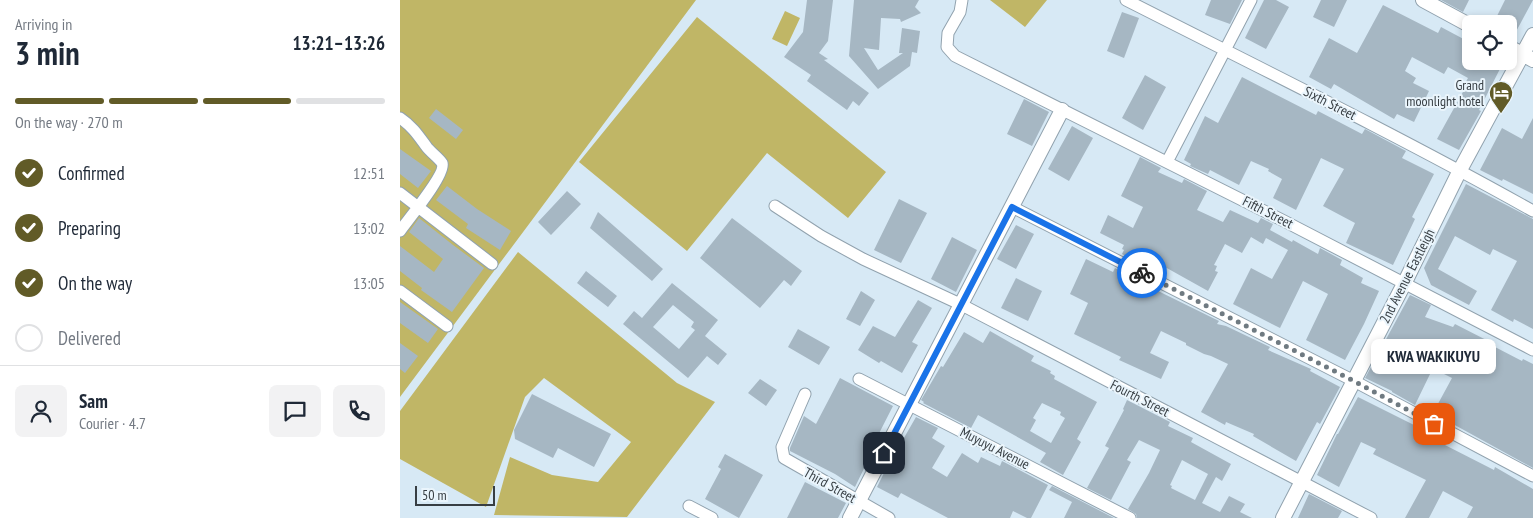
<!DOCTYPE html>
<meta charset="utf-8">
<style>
body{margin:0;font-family:"PT Sans Narrow",sans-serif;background:#f2f2f3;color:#1f2937;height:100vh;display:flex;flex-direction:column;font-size:19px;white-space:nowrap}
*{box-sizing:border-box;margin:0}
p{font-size:16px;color:#747a83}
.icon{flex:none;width:28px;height:28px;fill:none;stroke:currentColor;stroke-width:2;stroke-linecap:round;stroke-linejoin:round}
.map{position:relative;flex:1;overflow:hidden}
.panel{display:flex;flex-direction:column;background:#fff;width:400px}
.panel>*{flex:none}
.controls{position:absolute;left:1062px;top:15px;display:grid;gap:10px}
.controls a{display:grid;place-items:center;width:55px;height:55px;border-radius:8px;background:#fff;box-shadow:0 2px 8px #0003;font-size:25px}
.scale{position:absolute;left:15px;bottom:12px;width:80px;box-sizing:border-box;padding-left:5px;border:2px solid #373e43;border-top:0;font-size:14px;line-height:18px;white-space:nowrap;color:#373e43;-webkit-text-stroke:4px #eaf5fc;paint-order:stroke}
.pin{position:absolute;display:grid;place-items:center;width:42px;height:42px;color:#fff;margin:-21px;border-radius:10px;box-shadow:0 2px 8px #0006}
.courier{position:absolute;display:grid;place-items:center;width:50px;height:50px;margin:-25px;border:4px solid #1a73e8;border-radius:50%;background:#fff;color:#222;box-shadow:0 1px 6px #0007}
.bubble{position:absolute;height:35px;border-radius:8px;background:#fff;box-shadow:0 2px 8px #0003;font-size:16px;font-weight:700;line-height:35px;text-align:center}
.headline em{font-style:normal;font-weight:700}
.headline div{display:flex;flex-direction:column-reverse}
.headline{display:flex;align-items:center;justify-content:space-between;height:85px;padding:0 15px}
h1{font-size:32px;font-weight:700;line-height:38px}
.bar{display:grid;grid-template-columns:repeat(4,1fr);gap:8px 5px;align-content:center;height:60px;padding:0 15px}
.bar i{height:6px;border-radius:4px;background:#e0e1e3}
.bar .on{background:#615b27}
.bar p{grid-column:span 4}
.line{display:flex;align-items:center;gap:12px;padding:0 15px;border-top:1px solid #e0e1e3}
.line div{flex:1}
.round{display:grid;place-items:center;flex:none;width:52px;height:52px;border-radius:8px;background:#f2f2f3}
ol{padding:0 15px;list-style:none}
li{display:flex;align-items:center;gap:15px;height:55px}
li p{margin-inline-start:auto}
li .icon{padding:5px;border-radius:50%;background:#615b27;color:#fff;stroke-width:4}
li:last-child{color:#747a83}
li i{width:28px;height:28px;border:2px solid #e0e1e3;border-radius:50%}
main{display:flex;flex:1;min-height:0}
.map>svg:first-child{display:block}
.green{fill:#c0b666}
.building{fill:#a6b7c3;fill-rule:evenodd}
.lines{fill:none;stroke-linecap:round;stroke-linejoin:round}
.minor-casing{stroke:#91a2ae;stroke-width:13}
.tertiary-casing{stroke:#91a2ae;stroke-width:16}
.minor{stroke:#fff;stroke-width:11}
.tertiary{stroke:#fff;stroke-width:14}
.done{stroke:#6f7a81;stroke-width:5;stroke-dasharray:0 9}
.route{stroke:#1a73e8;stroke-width:6}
.labels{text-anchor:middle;stroke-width:4;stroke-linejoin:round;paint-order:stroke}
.poi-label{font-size:14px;fill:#373e43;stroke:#eaf5fc;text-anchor:end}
.street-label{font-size:14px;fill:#373e43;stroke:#eaf5fc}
</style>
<main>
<section class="panel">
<div class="headline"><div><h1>3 min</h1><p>Arriving in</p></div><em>13:21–13:26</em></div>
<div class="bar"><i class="on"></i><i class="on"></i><i class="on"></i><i></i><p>On the way · 270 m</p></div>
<ol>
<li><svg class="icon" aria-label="check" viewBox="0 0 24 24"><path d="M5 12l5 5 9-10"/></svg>Confirmed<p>12:51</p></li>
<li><svg class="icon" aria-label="check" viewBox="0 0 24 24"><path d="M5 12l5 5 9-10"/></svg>Preparing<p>13:02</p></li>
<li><svg class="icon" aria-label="check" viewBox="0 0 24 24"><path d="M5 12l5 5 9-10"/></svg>On the way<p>13:05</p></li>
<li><i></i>Delivered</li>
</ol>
<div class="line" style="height:90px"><a class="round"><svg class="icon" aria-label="person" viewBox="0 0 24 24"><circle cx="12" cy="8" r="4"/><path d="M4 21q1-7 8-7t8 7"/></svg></a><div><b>Sam</b><p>Courier · 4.7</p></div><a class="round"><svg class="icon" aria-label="chat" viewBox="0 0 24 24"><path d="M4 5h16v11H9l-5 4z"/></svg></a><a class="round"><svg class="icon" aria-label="phone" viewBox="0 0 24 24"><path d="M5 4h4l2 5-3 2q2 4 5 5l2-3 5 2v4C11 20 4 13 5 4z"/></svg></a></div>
</section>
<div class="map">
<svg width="1133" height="518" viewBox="0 0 1133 518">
<rect width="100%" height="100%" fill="#d7e9f5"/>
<path class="green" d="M0,0H296L0,397Z
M590,0H647L625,27Z
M385,11L400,18L387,46L372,39Z
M297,17L486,172L448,218L367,153L287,251L179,162Z
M118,252L277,383L315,402L227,517L94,515L110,457L152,475L198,482L231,442L144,378L125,397L86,507L0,459V411Z"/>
<path class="building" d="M407,0H433L428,41L419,53L428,59L424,60L469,93L459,106L453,101L447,110L407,81L411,75L384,57L403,32Z
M454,0H519L515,7L521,13L501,22L500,19L481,18L479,50L464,48L478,70L503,53H499L502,28L520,31L517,53L512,52L510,66L478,89L449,56Z
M811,0H842L830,24L805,15Z
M864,0H876L889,7L866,49L845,38Z
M921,0H947L934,27L913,17Z
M1041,0H1069L1063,12Z
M1105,0H1133L1112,39L1109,38V24H1093Z
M983,5L1038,33L1041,27L1071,43V61H1104L1079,110L1081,111L1059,150L1037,139L1064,90L1062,89L1068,78L1048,67L1044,74L1012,57L1005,71L1016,78L1013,83L1029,91L1014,122L997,114L994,119L934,84L931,89L909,77L929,38L957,53Z
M722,12L739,18L724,58L707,51Z
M745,75L766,87L743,130L722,118Z
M842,77L916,115L918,111L962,134L965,129L1006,151L1002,158L1034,174L1012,217L1015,219L993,265L946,243L955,223L923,206L944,169L921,158L896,210L873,198L882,179L868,171L869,169L851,161L839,185L810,170L808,174L790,166L791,164L784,160L805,116L818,123Z
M624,99L649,112L632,146L607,134Z
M36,109L63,130L56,139L29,118Z
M1133,118V194L1103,179L1102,181L1080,170L1102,128L1122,139Z
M672,126L693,138L669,181L648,169Z
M0,149L31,171L18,188L0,174Z
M740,157L761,168L758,172L782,183L784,179L807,191L797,210L823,222L830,210L858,223L861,218L873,224L870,230L892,242L893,240L918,254L920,248L942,260L940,265L963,278L961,283L979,291L964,324L945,360L906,340L928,294L903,281L880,328L833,304L851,268L872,279L888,250L866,238L863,244L851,237L842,253L825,244L814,265L817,266L815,271L818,272L808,291L765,267L748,260L746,262L740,259L739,263L722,254L724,250L722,249L724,245L700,233L708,215L733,228L743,207L721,196Z
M1066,184L1133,219V329L1114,319L1113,322L1091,310L1117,261L1093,249L1090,255L1055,236L1038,269L1077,291L1069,305L1031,285L1024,268Z
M47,186L77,209L111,231L100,250L66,228L68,224L36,200Z
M167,191L181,204L151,235L138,222Z
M499,199L527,213L501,263L474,250Z
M198,212L263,269L252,281L190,228Z
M19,218L53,245L84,268L52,312L21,290L22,288L0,271V246L34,272L43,259L9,232Z
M332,218L402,271L391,286L384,280L360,308L300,258Z
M616,225L634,234L616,269L597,259Z
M552,237L577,250L556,292L531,279Z
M686,259L713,272L715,268L752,288L819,321L817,324L826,326L870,347L868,350L911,369L910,371L940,387L920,424L917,422L896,461L853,436L854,434L826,422L825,425L801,412L828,364L811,356L804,354L786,345V343L761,331L750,353L769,362L761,379L719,360L721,357L674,334L688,303L670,294Z
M186,271L217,296L208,307L177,283Z
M616,278L642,291L628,321L601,308Z
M272,283L318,320L305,336L327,354L318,365L307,356L288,378L223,324L234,311L242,318ZM273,305L294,322L291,327L295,330L279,349L253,327Z
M461,291L475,300L460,326L446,319Z
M1010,295L1031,305L1025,317L1053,327L1055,324L1096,345L1095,347L1122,361L1123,359L1133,364V468L1033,413L1052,378L1032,368L1038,357L1005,339L998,355L1031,372L1015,405L992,392V391L965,378Z
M518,300L532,308L512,342L518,345L502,373L481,361L479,363L458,350L473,326L495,337Z
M0,302L38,329L28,343L0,323Z
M398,329L430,347L419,365L388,347Z
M590,331L634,356L631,361L651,371L650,373L655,376L654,379L697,402L677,439L681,442L663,475L640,462L646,453L578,415L571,428L523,403L524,402L521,400L541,366L543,367L564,332L583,343ZM642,403L661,412L660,415L665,418L651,443L630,431L636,420L633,418Z
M0,343L18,356L5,373L0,369Z
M440,378L493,406L469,453L471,454L455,487L435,474L390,451V448L404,416L416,424Z
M360,379L377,390L366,406L348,393Z
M132,394L211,434L194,467L158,448L153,458L115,439L114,430Z
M958,397L1044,440L1043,444L1094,470L1095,467L1133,489V518H1067L1073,507L1043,491L1029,518H1005L1026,480L973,454L976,449L961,442L939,487L917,475L937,434H938Z
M727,400L770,422L768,426L793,438L791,442L831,464L822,481L816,477L802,503L820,512L829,496L845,504L840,512L852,518H737L736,514L728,509L749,473L760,450L739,440L727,460L731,462L711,500L687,488L709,448L705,446L724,410L723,409ZM782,460L808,474L795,500L771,488L772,486L770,485Z
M516,417L538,428L532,438L545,446L532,468L547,477L562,453L578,463L581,457L600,466L602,461L648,485L631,518H627L613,511L610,518H548L501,493L498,498L477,487L492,457H493Z
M325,454L363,475L339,518L305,499L321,469L318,467Z
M405,482L446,503L438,518H387Z
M652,486L714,518H664L672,502L649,490Z
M909,494L942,511L938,518H898Z"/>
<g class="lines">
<g class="minor-casing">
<path id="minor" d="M562,0L560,12L548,33L547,47L555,56L884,221L1133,350
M726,0C862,69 999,136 1133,211
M0,118C12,126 18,135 26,146C30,152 38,157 42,163C47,173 7,221 0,231
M767,162L851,0
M0,193L92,264
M375,206L421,236L463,259L560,304L971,518
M612,207L954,381L1133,476
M0,291L47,326
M459,379L730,518
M405,394L382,447L384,458L489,518
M289,506L312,518"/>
</g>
<g class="tertiary-casing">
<path id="tertiary" d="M1023,0L1071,26
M1109,47L1133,60
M450,518L662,110
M883,518L1005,282L1060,170L1133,35"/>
</g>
<use href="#minor" class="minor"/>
<use href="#tertiary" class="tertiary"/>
</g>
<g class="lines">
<path class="done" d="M742,273L954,381L1034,424"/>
<path class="route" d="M484,453L612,207L742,273"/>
</g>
<defs>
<g id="hotel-pin" transform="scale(1.25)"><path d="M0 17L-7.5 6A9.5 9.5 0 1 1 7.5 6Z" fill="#615b27" stroke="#eaf5fc"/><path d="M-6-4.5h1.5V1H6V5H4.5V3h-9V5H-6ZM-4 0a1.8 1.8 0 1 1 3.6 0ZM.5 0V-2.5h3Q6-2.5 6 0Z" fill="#fff"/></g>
</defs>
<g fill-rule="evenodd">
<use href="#hotel-pin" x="1101" y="93"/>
</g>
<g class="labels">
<g class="poi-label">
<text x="1084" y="90">Grand<tspan x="1084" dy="16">moonlight hotel</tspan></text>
</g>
<g class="street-label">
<text transform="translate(930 103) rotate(27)" y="5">Sixth Street</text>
<text transform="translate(868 212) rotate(27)" y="5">Fifth Street</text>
<text transform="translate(1007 276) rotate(-63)" y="5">2nd Avenue Eastleigh</text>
<text transform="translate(740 398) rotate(27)" y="5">Fourth Street</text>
<text transform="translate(595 448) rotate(27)" y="5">Muyuyu Avenue</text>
<text transform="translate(430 485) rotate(29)" y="5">Third Street</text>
</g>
</g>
</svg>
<div class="controls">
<a><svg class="icon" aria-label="locate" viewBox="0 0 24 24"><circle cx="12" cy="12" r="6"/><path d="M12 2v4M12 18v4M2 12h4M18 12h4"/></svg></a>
</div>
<div class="scale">50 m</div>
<div class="pin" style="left:1034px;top:424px;background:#ea580c"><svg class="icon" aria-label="bag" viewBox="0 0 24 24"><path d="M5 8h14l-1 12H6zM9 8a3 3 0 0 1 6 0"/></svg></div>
<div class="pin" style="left:484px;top:453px;background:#1f2937"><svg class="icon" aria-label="home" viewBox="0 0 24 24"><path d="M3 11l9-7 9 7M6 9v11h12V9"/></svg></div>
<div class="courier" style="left:742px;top:273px"><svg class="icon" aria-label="bike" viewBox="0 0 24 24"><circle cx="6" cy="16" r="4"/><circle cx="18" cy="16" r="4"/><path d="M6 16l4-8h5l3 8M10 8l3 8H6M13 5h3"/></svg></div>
<div class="bubble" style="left:971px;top:339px;width:125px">KWA WAKIKUYU</div>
</div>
</main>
